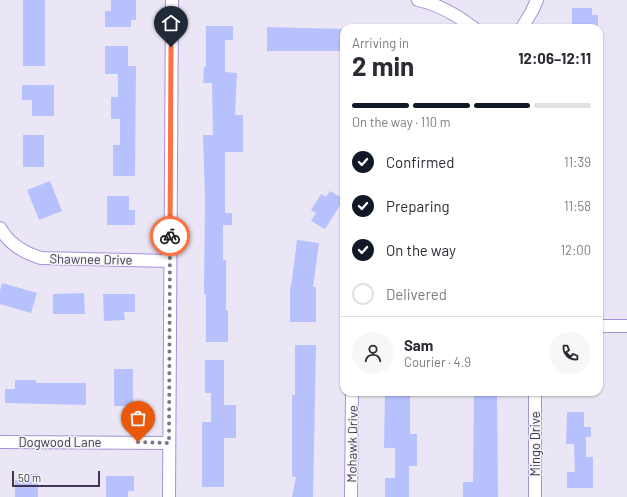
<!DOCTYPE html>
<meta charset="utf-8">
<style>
body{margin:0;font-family:Barlow,sans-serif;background:#f7f7f7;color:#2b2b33;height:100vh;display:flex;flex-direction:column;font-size:15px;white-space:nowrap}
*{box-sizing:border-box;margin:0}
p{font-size:13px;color:#7c7c81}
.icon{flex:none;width:22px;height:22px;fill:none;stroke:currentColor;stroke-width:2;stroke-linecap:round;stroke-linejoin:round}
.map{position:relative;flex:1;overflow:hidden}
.details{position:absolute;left:340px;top:24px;width:263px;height:372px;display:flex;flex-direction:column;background:#fff;border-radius:12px;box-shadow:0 1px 3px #0004}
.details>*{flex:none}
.scale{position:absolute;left:12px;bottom:10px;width:88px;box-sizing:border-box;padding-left:4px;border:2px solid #3f3654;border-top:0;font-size:11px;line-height:14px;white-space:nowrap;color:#3f3654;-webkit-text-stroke:3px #f5f5f5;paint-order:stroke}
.pin{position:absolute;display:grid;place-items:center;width:34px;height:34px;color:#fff;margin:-41px -17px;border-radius:50% 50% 50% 0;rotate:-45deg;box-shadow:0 0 4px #0007}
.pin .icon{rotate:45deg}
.courier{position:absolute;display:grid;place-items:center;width:40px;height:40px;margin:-20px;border:3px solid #ff7043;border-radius:50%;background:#fff;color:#222;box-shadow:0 1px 5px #0007}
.headline em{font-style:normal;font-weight:700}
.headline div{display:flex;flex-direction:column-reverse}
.headline{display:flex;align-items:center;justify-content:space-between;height:68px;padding:0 12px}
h1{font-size:26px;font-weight:700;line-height:30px}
.bar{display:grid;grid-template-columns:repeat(4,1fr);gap:6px 4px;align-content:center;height:48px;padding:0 12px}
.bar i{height:5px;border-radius:3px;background:#e1e1e2}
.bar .selected{background:#111827}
.bar p{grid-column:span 4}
.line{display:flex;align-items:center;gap:10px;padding:0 12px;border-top:1px solid #e1e1e2}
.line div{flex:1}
.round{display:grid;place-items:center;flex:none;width:42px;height:42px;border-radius:21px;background:#f7f7f7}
ol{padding:0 12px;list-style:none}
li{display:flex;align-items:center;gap:12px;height:44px}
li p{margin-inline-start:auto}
li .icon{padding:4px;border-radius:50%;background:#111827;color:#fff;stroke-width:4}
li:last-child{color:#7c7c81}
li i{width:22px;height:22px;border:2px solid #e1e1e2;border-radius:50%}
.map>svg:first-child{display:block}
.building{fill:#b7c1fd}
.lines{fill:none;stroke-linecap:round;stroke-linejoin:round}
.minor-casing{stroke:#a792d9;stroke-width:14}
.minor{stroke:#fff;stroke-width:12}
.done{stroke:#7b748c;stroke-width:4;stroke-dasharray:0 7.2}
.route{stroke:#ff7043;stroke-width:5}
.labels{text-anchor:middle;stroke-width:3;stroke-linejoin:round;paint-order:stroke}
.street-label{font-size:13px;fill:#3f3654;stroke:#f5f5f5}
</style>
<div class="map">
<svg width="627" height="497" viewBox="0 0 627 497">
<rect width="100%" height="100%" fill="#eae6f5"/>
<path class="building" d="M23,0H45V66H23Z
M111,0H136V20H131V27H105V11H111Z
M572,8H592V15H598V28H572Z
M206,26H233V40H225V72L237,73L235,115H243V152H225V213H232V225H223V260H226V310H228V342H206V294H204L205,197L203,135H213L212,83H203L204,67H206Z
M267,27L344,29V51H267Z
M105,46H128V66H136L135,176H113V145H120V119H111V97H118V74H105Z
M22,85H54V116H32V100H22Z
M23,135H44V167H23Z
M50,181L62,211L39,220L27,190Z
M330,191L344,199L325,229L311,221L316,213L311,210L321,194L326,197Z
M107,196H129V210H135V225H107Z
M297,240L319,243L313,287H316V322H290V287H291Z
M2,283L37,293L31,313L0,304V291Z
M84,293L85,314H53V294Z
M103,294H135V312H124L125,320L104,321Z
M295,345H316L313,497H292L296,477H292V395H295Z
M205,360H224V405H236V438H224V487H202V422H211V393H205Z
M114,369H133V406H114Z
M15,380H36V383H86V405L5,403V389H15Z
M385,392H410V434H417V466H409V497H385V478H395V448H384Z
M474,395H497L498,497H463V482H473Z
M567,412H584V427H591V437H586V457H593V488H567V472H575L574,444H566Z
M20,474H38V497H15V480H20Z
M106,476H134V491H128V497H106Z"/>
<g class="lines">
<g class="minor-casing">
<path id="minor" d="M418,0C438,4 458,16 474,28
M522,28L532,11L537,0
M0,228C9,244 24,253 41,258L170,261
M599,326H627
M0,442L169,443
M169,497L172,0
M351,497L352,392
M535,497V392"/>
</g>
<use href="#minor" class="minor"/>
</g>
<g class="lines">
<path class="done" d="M138,442L169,443L170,236"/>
<path class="route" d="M170,236L171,47"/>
</g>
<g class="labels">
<g class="street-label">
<text transform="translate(91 259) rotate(1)" y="5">Shawnee Drive</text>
<text x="60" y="447">Dogwood Lane</text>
<text transform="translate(352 444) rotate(-89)" y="5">Mohawk Drive</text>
<text transform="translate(535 444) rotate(-90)" y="5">Mingo Drive</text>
</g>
</g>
</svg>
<div class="scale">50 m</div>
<div class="pin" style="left:138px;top:442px;background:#ea580c"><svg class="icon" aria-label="bag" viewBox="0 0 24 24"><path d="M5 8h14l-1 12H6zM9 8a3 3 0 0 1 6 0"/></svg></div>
<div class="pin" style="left:171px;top:47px;background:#1f2937"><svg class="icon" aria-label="home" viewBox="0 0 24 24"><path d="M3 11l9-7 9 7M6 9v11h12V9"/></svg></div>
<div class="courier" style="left:170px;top:236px"><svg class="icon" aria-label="bike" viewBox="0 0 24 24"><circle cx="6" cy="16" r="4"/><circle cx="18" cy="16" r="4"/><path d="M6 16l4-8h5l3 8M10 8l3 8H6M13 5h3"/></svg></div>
<section class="details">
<div class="headline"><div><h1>2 min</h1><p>Arriving in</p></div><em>12:06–12:11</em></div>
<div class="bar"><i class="selected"></i><i class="selected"></i><i class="selected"></i><i></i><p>On the way · 110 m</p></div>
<ol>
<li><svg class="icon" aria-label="check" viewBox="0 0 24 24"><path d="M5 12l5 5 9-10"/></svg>Confirmed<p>11:39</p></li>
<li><svg class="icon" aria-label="check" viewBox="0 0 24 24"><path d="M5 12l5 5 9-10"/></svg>Preparing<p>11:58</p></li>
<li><svg class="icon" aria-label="check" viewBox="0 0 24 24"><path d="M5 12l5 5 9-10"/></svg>On the way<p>12:00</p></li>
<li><i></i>Delivered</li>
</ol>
<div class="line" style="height:72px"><a class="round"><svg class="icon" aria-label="person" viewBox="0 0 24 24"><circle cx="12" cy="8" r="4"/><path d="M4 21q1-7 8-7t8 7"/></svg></a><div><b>Sam</b><p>Courier · 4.9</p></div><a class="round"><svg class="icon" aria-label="phone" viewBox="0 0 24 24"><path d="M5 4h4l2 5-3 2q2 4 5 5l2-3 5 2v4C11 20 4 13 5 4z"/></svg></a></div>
</section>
</div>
